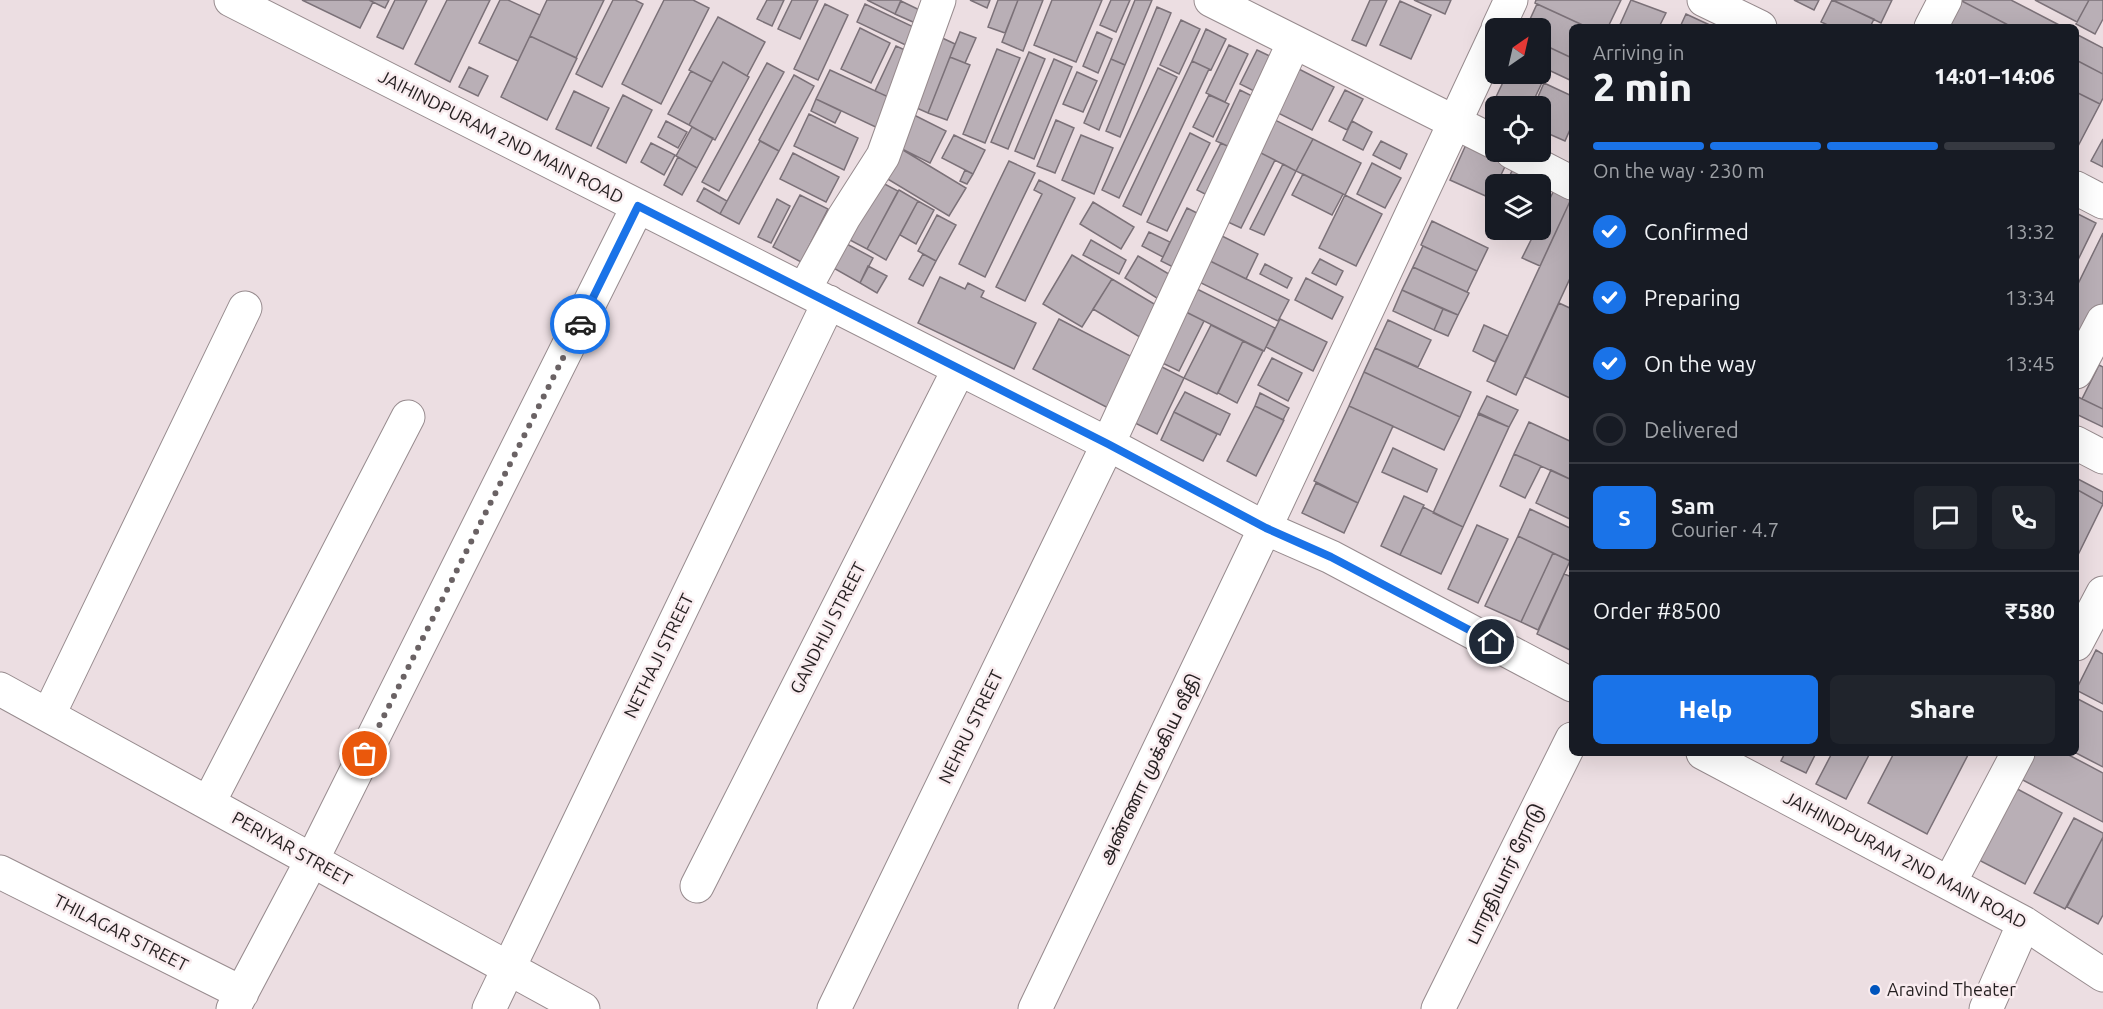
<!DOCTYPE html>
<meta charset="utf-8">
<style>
body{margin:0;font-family:Ubuntu,"Noto Sans Tamil",sans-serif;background:#20242c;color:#f1f3f6;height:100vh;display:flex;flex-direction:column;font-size:22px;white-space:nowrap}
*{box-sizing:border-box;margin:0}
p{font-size:20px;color:#9ea1a6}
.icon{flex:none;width:33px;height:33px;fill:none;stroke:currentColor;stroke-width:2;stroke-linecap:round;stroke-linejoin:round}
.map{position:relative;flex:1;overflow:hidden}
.drawer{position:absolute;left:1569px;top:24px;width:510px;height:732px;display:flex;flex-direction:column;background:#171b24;border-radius:9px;box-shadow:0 6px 24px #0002}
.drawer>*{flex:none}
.needle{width:39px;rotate:34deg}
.tools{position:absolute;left:1485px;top:18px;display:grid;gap:12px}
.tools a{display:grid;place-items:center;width:66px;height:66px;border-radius:9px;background:#171b24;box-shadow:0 6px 24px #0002;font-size:30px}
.pin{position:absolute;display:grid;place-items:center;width:51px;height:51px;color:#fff;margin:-26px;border:3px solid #fff;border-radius:50%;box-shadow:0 2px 6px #0007}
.courier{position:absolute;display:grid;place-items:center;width:60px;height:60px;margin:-30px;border:4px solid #1a73e8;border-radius:50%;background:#fff;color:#222;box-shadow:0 2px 8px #0007}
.summary em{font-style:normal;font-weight:800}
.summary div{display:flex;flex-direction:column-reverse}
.summary{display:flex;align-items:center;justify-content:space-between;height:102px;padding:0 24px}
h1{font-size:39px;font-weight:800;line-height:45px}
.bar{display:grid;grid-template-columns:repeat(4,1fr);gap:9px 6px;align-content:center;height:72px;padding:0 24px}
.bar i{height:8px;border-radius:4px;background:#363941}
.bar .current{background:#1a73e8}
.bar p{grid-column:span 4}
.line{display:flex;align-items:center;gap:15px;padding:0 24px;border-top:2px solid #363941}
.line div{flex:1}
.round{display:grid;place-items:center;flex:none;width:63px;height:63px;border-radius:9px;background:#20242c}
ol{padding:0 24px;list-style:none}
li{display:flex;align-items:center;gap:18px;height:66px}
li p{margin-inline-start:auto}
li .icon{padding:6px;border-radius:50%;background:#1a73e8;color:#fff;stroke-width:4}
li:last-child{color:#9ea1a6}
li i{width:33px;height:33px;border:3px solid #363941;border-radius:50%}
.action{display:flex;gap:12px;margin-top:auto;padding:12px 24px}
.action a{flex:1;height:69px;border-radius:9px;background:#1a73e8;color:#fff;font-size:24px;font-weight:800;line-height:69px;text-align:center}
.action a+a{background:#20242c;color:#f1f3f6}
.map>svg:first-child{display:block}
.building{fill:#b9afb6;stroke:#7b7178;stroke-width:1.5}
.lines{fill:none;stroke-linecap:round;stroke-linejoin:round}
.minor-casing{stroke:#978b8e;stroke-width:35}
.minor{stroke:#fff;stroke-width:33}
.done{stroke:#6a6264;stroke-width:6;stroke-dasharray:0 10.8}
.route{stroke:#1a73e8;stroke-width:8}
.poi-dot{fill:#0054bd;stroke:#f9ecef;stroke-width:2}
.labels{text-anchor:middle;stroke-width:5;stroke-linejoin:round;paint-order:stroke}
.street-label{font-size:18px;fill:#241f20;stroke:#f9ecef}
.poi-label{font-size:18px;fill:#241f20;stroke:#f9ecef;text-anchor:start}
</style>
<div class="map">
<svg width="2103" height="1009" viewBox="0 0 2103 1009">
<rect width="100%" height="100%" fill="#ecdee2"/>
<path class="building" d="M302,0H369L373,2L360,28Z
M369,0H389L385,8Z
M395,0H427L403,49L377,37Z
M447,0H490L450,82L415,64Z
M500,0H508L540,15L518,61L479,43Z
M547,0H604L576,58L530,36Z
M613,0H635L643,4L602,87L576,74Z
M664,0H693L709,8L661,104L622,84Z
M767,0H784L772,26L757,19Z
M792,0H818L800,39L778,29Z
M867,0H901L895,14Z
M970,0H990L987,8Z
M998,0H1018L1005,33L988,27Z
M1018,0H1043L1023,51L1002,42Z
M1052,0H1102L1076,62L1034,45Z
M1111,0H1130L1116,32L1100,25Z
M1135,0H1152L1125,65L1111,59Z
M1370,0H1387L1366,46L1352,40Z
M1414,0H1451L1445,14Z
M1536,0H1621L1608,27H1587L1535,3Z
M1631,0L1666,13L1659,27H1619Z
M1794,0H1819L1814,10Z
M1832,0L1874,19L1870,27H1832L1821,22Z
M1833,0H1892L1881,23Z
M1960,0L2012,27H1951L1941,22Z
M1960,0H2011L2063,27H2012Z
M2035,0H2089L2077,22Z
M2089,0H2103V19L2095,34L2076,24Z
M901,1L928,14L922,26L895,14Z
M1400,1L1431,15L1411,59L1380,45Z
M825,4L848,15L818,80L794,69Z
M865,4L922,31L914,49L857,22Z
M1537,4L1587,27H1572V58L1540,43V28H1526Z
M1157,7L1171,13L1120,137L1106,131Z
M1686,14L1714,27H1680Z
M718,17L765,42L747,76L723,62L712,82L689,70Z
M1181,20L1200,29L1179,74L1160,65Z
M860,28L890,43L871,83L841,69Z
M1206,29L1226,39L1211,70L1192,61Z
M960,32L976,38L965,63L950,57Z
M1097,32L1112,39L1098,73L1083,66Z
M2076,34L2103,48V74L2076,60Z
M530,36L577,58L547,120L501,97Z
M938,36L955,44L928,113L910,105Z
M1540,43L1572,58V81L1540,66Z
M1229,45L1248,54L1225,102L1206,93Z
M896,46L916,55L895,100L875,91Z
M997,49L1020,58L985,143L963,134Z
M1257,50L1278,60L1262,95L1240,84Z
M1029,52L1045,59L1008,149L991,142Z
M950,57L970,65L947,120L928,113Z
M1054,59L1072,67L1034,159L1015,151Z
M1111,59L1125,65L1099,130L1084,123Z
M2076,60L2103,74V98L2100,104L2076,92Z
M1192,61L1209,69L1141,215L1123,206Z
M723,62L749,77L715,140L689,125Z
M767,63L784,72L719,191L702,182Z
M1293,66L1334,87L1312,130L1272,110Z
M469,67L488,76L478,96L459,87Z
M1158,68L1177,77L1119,198L1102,190Z
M1540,69L1547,72L1531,106H1506L1494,101L1507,74H1540Z
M830,70L895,100L882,130L816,99Z
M691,71L712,82L689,125L668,114Z
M1077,72L1097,81L1083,112L1063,104Z
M794,75L814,86L779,151L759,140Z
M1544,83L1572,96V125L1565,141L1540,130V106H1534Z
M1240,90L1262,101L1238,151L1216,141Z
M1345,90L1363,99L1347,130L1329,121Z
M574,91L609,108L591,146L556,129Z
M2076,92L2100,104L2076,150Z
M623,95L652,110L626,163L597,148Z
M1209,95L1229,104L1213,137L1193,127Z
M816,99L841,111L835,123L811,111Z
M809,114L858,138L844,170L794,146Z
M912,114L946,131L930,163L896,146Z
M1267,116L1313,139L1296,171L1251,148Z
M1056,120L1074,128L1055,173L1037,166Z
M666,121L687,132L678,148L658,137Z
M1352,121L1372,132L1363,150L1343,140Z
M692,127L713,138L697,168L676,156Z
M1190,133L1210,143L1167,231L1147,222Z
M954,135L985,150L973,174L942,158Z
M1081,135L1113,148L1094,194L1062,180Z
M1469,138L1510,156L1490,198L1450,180Z
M1313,139L1361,163L1345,195L1296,171Z
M2103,139V167L2091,161Z
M760,141L779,151L739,224L720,214Z
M1381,141L1407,154L1400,169L1373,155Z
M651,143L675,155L664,175L641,162Z
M1221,143L1238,151L1215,199L1197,190Z
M898,147L966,188L949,216L881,175Z
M1251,148L1275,160L1241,228L1217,217Z
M793,153L839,177L826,202L780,179Z
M678,157L697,168L682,195L664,185Z
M1009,161L1035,173L985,277L959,264Z
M1372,163L1401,178L1385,208L1357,194Z
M1283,164L1296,171L1264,235L1250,229Z
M1515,164L1549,180L1540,198V184H1506Z
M965,170L973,174L967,184L960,181Z
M1303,174L1343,194L1332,215L1292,195Z
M877,180L898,191L867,249L846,238Z
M1039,180L1075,198L1025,301L996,287L1042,194L1034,190Z
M1556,186L1572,197L1540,266L1522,258L1536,230H1540V219Z
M704,188L727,201L720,214L697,201Z
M899,190L918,201L886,260L867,249Z
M800,195L828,209L801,262L773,247Z
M1345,195L1382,214L1356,266L1319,248Z
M1572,197V274L1516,395L1487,381Z
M777,199L790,206L771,243L758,237Z
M918,201L934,210L916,244L900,235Z
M1093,202L1134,227L1121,249L1080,224Z
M1187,208L1209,219L1183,272L1161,261Z
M2076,213L2096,223L2076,264Z
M937,215L956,225L936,261L918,251Z
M1432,221L1488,248L1477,271L1421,245Z
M1149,232L1170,242L1163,257L1142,246Z
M1214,232L1258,254L1246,279L1202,257Z
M2103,233V310L2076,344V288Z
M1091,240L1126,260L1119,274L1083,255Z
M843,242L873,258L860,283L830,266Z
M1423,246L1477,271L1467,292L1413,267Z
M923,254L936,261L923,286L909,279Z
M1072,255L1112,279L1082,327L1043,304Z
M1138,256L1174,277L1160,300L1125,278Z
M1202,257L1289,300L1278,321L1191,278Z
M1320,259L1343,271L1336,285L1312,273Z
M1265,264L1292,278L1287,288L1260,274Z
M868,266L887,276L877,293L860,283Z
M1413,267L1469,293L1458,315L1402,290Z
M940,277L965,289L968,283L984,291L981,297L1036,323L1014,369L918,323Z
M1306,278L1343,297L1332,319L1295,300Z
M1112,279L1161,308L1143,339L1093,309Z
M1189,285L1275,328L1264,351L1178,308Z
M1402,290L1443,309L1434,330L1393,311Z
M1559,303L1572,309V399L1525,377Z
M1178,308L1204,321L1179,371L1152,358Z
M1443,309L1458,315L1448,336L1434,330Z
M1059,319L1138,360L1112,410L1033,369Z
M1280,319L1327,342L1313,371L1266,347Z
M1388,320L1431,340L1418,367L1375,348Z
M1211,325L1243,341L1217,394L1184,378Z
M1484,325L1508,336L1495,362L1473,351Z
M1243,341L1263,351L1237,403L1218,393Z
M1375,348L1471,392L1460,417L1364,372Z
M1272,358L1302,373L1288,401L1258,385Z
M1152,362L1184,378L1157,434L1125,418Z
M2099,365L2103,367V409L2082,399Z
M1364,372L1460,417L1444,450L1349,406Z
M1185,392L1230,414L1220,435L1174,412Z
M1260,393L1289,408L1283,420L1255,406Z
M1487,396L1518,410L1509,427L1478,414Z
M2076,396L2103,409V427L2076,414Z
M1255,406L1284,420L1256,476L1227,461Z
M1349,406L1393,426L1358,503L1314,481Z
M1174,412L1217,434L1203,461L1161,440Z
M1479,413L1509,427L1463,527L1433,513Z
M1529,422L1572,442V480L1514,454Z
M1393,448L1437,469L1427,492L1382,472Z
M1514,454L1541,466L1525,498L1500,486Z
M1551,470L1572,480V520L1536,503Z
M2076,478L2103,492V504L2076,489Z
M1316,483L1358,503L1344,533L1302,513Z
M2076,489L2103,504L2076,559Z
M1404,496L1424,505L1400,555L1381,546Z
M1423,507L1463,527L1441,574L1400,555Z
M1530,509L1572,529V562L1518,536Z
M1477,525L1508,539L1478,603L1448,589Z
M1518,536L1553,553L1521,622L1485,606Z
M1553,553L1570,561L1538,630L1521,622Z
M1564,574L1572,577V651L1537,634Z
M2096,650L2103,654V704L2076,690Z
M2076,698L2103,712V767L2076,753Z
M1785,753H1816L1806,773L1781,761Z
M1832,753H1870L1846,799L1816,784Z
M1894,753H1969L1927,834L1868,803Z
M2027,753H2065L2103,773V822L2015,776Z
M2008,784L2062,813L2025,884L1971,856Z
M2074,818L2103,833V837L2065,909L2034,893Z
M2103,837V915L2098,924L2067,907Z"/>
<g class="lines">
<g class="minor-casing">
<path id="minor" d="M231,0L1108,444L1265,528L1331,557L1572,685
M1211,0L1496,143
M1704,0L1760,27
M1931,27L1945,0
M1498,28L1511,0
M1512,152L1572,183
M2076,188L2103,202
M804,290L844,217L883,156L939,0
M2076,372L2103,321
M2076,443L2103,457
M2076,644L2103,593
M0,689L583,1009
M49,714L245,308
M1703,753L2024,923L2103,975
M209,802L408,417
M0,872L242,993
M1950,882L2018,753
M697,886L959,369
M233,1009L312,860L638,206
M489,1009L829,302
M834,1009L1108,444L1294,42
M1035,1009L1265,528L1496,34
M1438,1009L1572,739
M1986,1009L2024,923"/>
</g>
<use href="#minor" class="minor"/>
</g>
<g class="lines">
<path class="done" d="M365,754L580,324"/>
<path class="route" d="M580,324L638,206L1108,444L1266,528L1331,557L1492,642"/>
</g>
<circle class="poi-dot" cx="1875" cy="990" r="6"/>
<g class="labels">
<g class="street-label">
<text transform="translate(501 137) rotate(27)" y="6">JAIHINDPURAM 2ND MAIN ROAD</text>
<text transform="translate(828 628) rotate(-63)" y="6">GANDHIJI STREET</text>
<text transform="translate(659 656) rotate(-64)" y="6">NETHAJI STREET</text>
<text transform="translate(971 727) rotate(-64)" y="6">NEHRU STREET</text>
<text transform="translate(1150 769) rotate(-64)" y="6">அண்ணா முக்கிய வீதி</text>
<text transform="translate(292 849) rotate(29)" y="6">PERIYAR STREET</text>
<text transform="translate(1905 860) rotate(28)" y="6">JAIHINDPURAM 2ND MAIN ROAD</text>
<text transform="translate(1505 874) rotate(-64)" y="6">பாரதியார் ரோடு</text>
<text transform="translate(121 933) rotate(27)" y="6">THILAGAR STREET</text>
</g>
<g class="poi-label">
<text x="1887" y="996">Aravind Theater</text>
</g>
</g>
</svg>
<div class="tools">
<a><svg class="needle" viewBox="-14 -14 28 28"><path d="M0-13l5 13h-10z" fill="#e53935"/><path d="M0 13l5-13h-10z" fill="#9ea1a6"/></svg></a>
<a><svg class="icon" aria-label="locate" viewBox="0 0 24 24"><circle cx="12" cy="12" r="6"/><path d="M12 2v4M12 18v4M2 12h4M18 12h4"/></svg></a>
<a><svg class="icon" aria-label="layers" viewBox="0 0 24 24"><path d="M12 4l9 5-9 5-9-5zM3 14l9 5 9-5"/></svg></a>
</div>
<div class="pin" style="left:365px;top:754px;background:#ea580c"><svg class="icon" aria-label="bag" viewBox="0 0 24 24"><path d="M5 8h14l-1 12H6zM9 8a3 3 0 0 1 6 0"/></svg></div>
<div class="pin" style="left:1492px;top:642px;background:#1f2937"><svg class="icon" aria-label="home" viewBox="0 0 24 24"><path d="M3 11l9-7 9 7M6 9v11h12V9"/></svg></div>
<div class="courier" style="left:580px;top:324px"><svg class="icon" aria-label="car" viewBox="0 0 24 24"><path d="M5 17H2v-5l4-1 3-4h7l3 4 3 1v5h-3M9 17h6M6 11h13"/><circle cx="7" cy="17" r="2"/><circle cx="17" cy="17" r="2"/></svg></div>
<section class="drawer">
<div class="summary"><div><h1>2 min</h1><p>Arriving in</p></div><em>14:01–14:06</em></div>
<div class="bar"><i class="current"></i><i class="current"></i><i class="current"></i><i></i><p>On the way · 230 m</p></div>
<ol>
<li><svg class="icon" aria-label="check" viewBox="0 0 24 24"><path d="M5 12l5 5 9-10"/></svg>Confirmed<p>13:32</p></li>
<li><svg class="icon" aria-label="check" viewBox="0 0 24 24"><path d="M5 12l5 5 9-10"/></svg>Preparing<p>13:34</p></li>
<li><svg class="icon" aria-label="check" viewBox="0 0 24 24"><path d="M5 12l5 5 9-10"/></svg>On the way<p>13:45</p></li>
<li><i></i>Delivered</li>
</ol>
<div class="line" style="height:108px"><b class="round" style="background:#1a73e8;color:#fff">S</b><div><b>Sam</b><p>Courier · 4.7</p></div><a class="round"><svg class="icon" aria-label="chat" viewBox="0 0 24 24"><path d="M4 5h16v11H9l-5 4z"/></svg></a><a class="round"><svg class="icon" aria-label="phone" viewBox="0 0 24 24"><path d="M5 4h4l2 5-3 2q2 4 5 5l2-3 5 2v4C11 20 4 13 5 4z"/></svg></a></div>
<div class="line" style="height:78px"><div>Order #8500</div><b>₹580</b></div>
<div class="action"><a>Help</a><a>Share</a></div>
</section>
</div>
